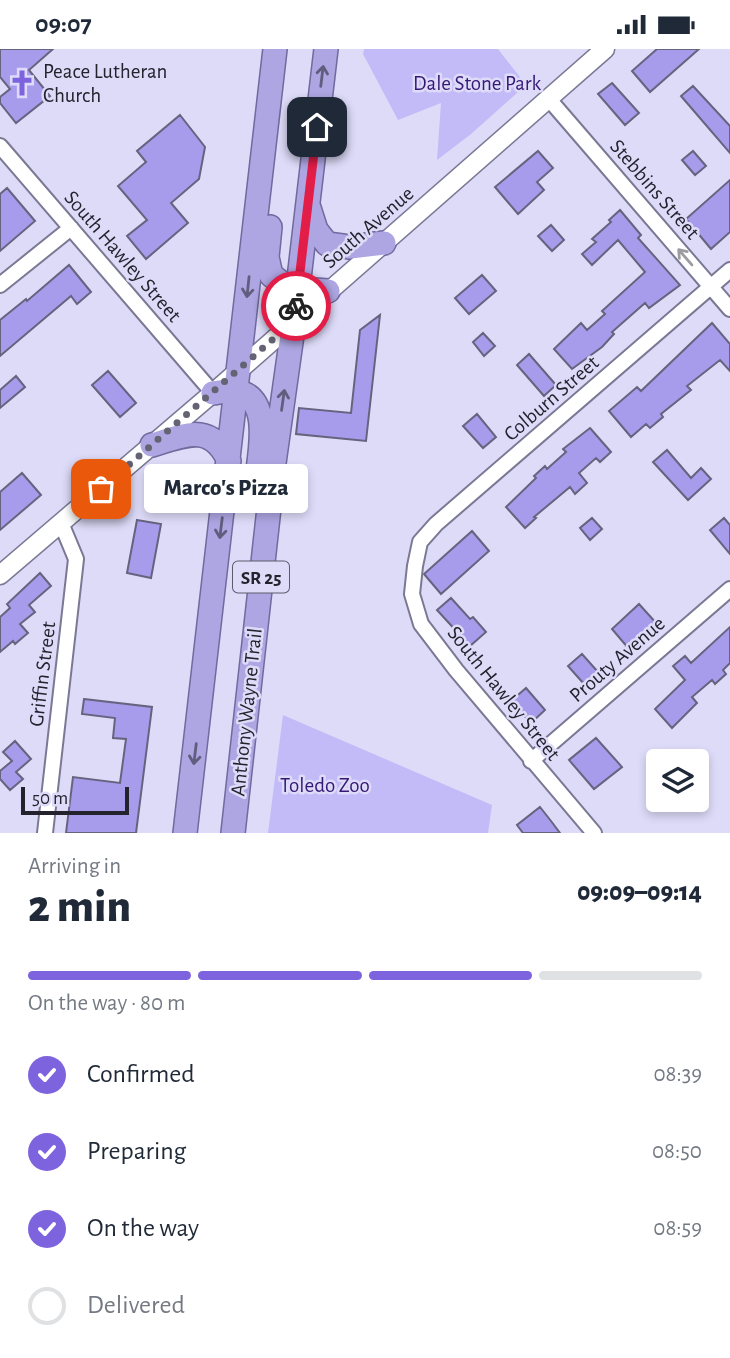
<!DOCTYPE html>
<meta charset="utf-8">
<style>
body{margin:0;font-family:"Alegreya Sans",sans-serif;background:#f2f2f3;color:#1f2937;height:100vh;display:flex;flex-direction:column;font-size:26px;white-space:nowrap}
*{box-sizing:border-box;margin:0}
p{font-size:23px;color:#747a83}
.icon{flex:none;width:38px;height:38px;fill:none;stroke:currentColor;stroke-width:2;stroke-linecap:round;stroke-linejoin:round}
.map{position:relative;height:784px;overflow:hidden}
.panel{display:flex;flex-direction:column;background:#fff;flex:1}
.panel>*{flex:none}
.fabs{position:absolute;left:646px;top:700px;display:grid;gap:14px}
.fabs a{display:grid;place-items:center;width:63px;height:63px;border-radius:7px;background:#fff;box-shadow:0 4px 10px #0003;font-size:35px}
.scale{position:absolute;left:21px;bottom:18px;width:108px;box-sizing:border-box;padding-left:7px;border:4px solid #23222d;border-top:0;font-size:19px;line-height:24px;white-space:nowrap;color:#23222d;-webkit-text-stroke:5px #dedbf9;paint-order:stroke}
.pin{position:absolute;display:grid;place-items:center;width:60px;height:60px;color:#fff;margin:-30px;border-radius:14px;box-shadow:0 4px 10px #0006}
.courier{position:absolute;display:grid;place-items:center;width:70px;height:70px;margin:-35px;border:5px solid #e11d48;border-radius:50%;background:#fff;color:#222;box-shadow:0 2px 9px #0007}
.bubble{position:absolute;height:49px;border-radius:7px;background:#fff;box-shadow:0 4px 10px #0003;font-size:23px;font-weight:800;line-height:49px;text-align:center}
.headline em{font-style:normal;font-weight:800}
.headline div{display:flex;flex-direction:column-reverse}
.headline{display:flex;align-items:center;justify-content:space-between;height:119px;padding:0 28px}
h1{font-size:46px;font-weight:800;line-height:52px}
.bar{display:grid;grid-template-columns:repeat(4,1fr);gap:10px 7px;align-content:center;height:84px;padding:0 28px}
.bar i{height:9px;border-radius:5px;background:#e0e1e3}
.bar .current{background:#7e63de}
.bar p{grid-column:span 4}
ol{padding:0 28px;list-style:none}
li{display:flex;align-items:center;gap:21px;height:77px}
li p{margin-inline-start:auto}
li .icon{padding:7px;border-radius:50%;background:#7e63de;color:#fff;stroke-width:4}
li:last-child{color:#747a83}
li i{width:38px;height:38px;border:4px solid #e0e1e3;border-radius:50%}
.status{display:flex;justify-content:space-between;align-items:center;height:49px;padding:0 35px;background:#fff;direction:ltr}
.status svg{height:19px;fill:currentColor}
.map>svg:first-child{display:block}
.green{fill:#c2bbf7}
.building{fill:#a79bec;stroke:#66637e;stroke-width:2}
.lines{fill:none;stroke-linecap:round;stroke-linejoin:round}
.minor-casing{stroke:#7b7894;stroke-width:18}
.tertiary-casing{stroke:#7b7894;stroke-width:21}
.trunk-casing{stroke:#706a9d;stroke-width:26}
.minor{stroke:#fff;stroke-width:14}
.tertiary{stroke:#fff;stroke-width:18}
.trunk{stroke:#aea6e2;stroke-width:23}
.oneway{stroke:#625d7e}
.oneway2{stroke:#9c9ca0}
.done{stroke:#646374;stroke-width:7;stroke-dasharray:0 12.6}
.route{stroke:#e11d48;stroke-width:9}
.labels{text-anchor:middle;stroke-width:5;stroke-linejoin:round;paint-order:stroke}
.shield{fill:#dedbf9;stroke:#5b5a6a;stroke-width:2}
.shield-label{font-size:19px;font-weight:bold;fill:#23222d}
.poi-label{font-size:21px;fill:#23222d;stroke:#dedbf9;text-anchor:start}
.park-label{font-size:21px;fill:#361975;stroke:#dedbf9}
.street-label{font-size:21px;fill:#23222d;stroke:#dedbf9}
</style>
<div class="status"><b>09:07</b><svg viewBox="0 0 49 12"><path d="M0 12V9h3v3zM5 12V6h3v6zM10 12V3h3v9zM15 12V0h3v12zM26 1h20v11H26zM47 4h2v5h-2z"/></svg></div>
<div class="map">
<svg width="730" height="784" viewBox="0 0 730 784">
<rect width="100%" height="100%" fill="#dedbf9"/>
<path class="green" d="M364,0H498L526,36L471,85L437,111L441,54L398,71L363,5Z
M283,666L492,756L488,784H268Z"/>
<path class="building" d="M0,0H53L29,21L50,47L16,74L0,54V48L10,40L0,28Z
M657,0H699L650,43L632,22Z
M612,34L639,64L625,76L598,45Z
M693,37L730,77V104L681,47Z
M180,66L205,98L199,130L171,154L188,174L146,210L127,187L147,171L118,137L146,113L137,102Z
M538,102L553,119L537,133L544,141L518,165L495,138Z
M693,102L706,117L695,126L682,111Z
M730,131V183L711,200L686,170Z
M7,139L35,172L0,202V145Z
M620,161L641,186L638,189L680,236L649,259L645,254L612,283L614,285L602,298L572,320L554,300L581,274L587,281L605,265L602,262L645,223L618,191L592,216L582,205L596,193L592,190L611,173L609,171Z
M551,176L564,191L552,202L538,187Z
M69,216L91,243L77,255L71,247L0,307V271L26,250L27,252Z
M482,226L496,242L469,265L455,249Z
M380,266L366,392L296,385L299,359L351,364L360,281Z
M712,274L730,295V322L720,311L687,337L691,341L661,365L663,368L650,379L646,375L631,388L609,362L637,338L641,342Z
M483,284L495,297L484,307L473,293Z
M529,305L556,336L544,347L517,316Z
M108,322L136,354L120,368L92,336Z
M16,327L25,338L0,359V341Z
M477,365L496,388L483,399L463,377Z
M590,379L611,403L600,413L596,409L579,424L587,434L575,445L570,438L534,468L536,469L525,479L506,458L536,429L534,427L545,417L547,420L566,403L563,400Z
M667,401L691,429L701,419L711,430L688,451L653,413Z
M22,424L41,446L0,481V443Z
M592,469L602,480L590,491L580,479Z
M724,469L730,476V505L710,481Z
M137,471L161,475L151,529L127,524Z
M472,482L489,502L441,545L424,525Z
M40,524L51,537L29,556L35,563L20,575L28,584L15,595L13,592L0,603V568L10,559L7,555Z
M451,549L470,570L473,568L486,583L470,597L437,561Z
M639,555L657,575L629,600L612,580Z
M730,578V614L723,621L726,625L715,635L712,631L692,648L697,654L672,679L655,660L685,631L673,617L685,607L691,614Z
M582,605L598,623L584,635L568,617Z
M526,639L545,661L531,674L511,652Z
M84,650L152,658L136,784H66L73,728L120,734L126,690L113,689L115,669L82,665Z
M596,689L622,718L594,740L569,711Z
M15,692L31,710L16,723L23,730L10,741L0,730V722L12,712L3,703Z
M540,758L551,772L560,784H523L517,776Z"/>
<g class="lines">
<g class="minor-casing">
<path id="minor" d="M548,49L730,260
M0,97L213,344
M0,236L71,179
M531,712L730,540
M45,784L76,510L61,474
M594,784L456,621L421,575L412,545L415,517L420,493L436,475L730,221"/>
</g>
<g class="tertiary-casing">
<path id="tertiary" d="M0,526L221,337L605,0"/>
</g>
<g class="trunk-casing">
<path id="trunk" d="M309,159L316,181L327,195L350,198L384,194
M270,178L267,208L271,226L288,239L328,242
M213,344C220,343 230,341 236,342C275,349 258,411 256,437
M152,396C185,386 211,373 229,412
M185,784L275,0
M233,784L274,414L294,272L326,0"/>
</g>
<use href="#minor" class="minor"/>
<use href="#tertiary" class="tertiary"/>
<use href="#trunk" class="trunk"/>
</g>
<defs><path id="oneway-shaft" d="M-6 0H5M1.5-3L5.5 0L1.5 3" fill="none" stroke-width="1.6" stroke-linecap="round" stroke-linejoin="round" transform="scale(1.75)"/></defs>
<g class="oneway">
<use href="#oneway-shaft" transform="translate(322 27) rotate(-83)"/>
<use href="#oneway-shaft" transform="translate(248 238) rotate(96)"/>
<use href="#oneway-shaft" transform="translate(283 351) rotate(-82)"/>
<use href="#oneway-shaft" transform="translate(221 479) rotate(97)"/>
<use href="#oneway-shaft" transform="translate(195 705) rotate(97)"/>
</g>
<use class="oneway2" href="#oneway-shaft" transform="translate(685 208) rotate(-131)"/>
<g class="lines">
<path class="done" d="M101,440L294,272L296,257"/>
<path class="route" d="M296,257L317,78"/>
</g>
<defs>
<g id="church-bare" transform="scale(2.1)"><path d="M-1.2-6h2.4v3.5h3.3v2.4h-3.3V6h-2.4V-.1h-3.3v-2.4h3.3Z" fill="#7e63de" stroke="#dedbf9" stroke-width="2.5" paint-order="stroke"/></g>
</defs>
<g fill-rule="evenodd">
<use href="#church-bare" x="22" y="34"/>
</g>
<g class="labels">
<rect class="shield" x="233" y="512.5" width="56" height="31" rx="5"/>
<g class="shield-label">
<text x="261" y="535">SR 25</text>
</g>
<g class="poi-label">
<text x="43" y="29">Peace Lutheran<tspan x="43" dy="24">Church</tspan></text>
</g>
<g class="park-label">
<text x="477" y="41">Dale Stone Park</text>
<text x="325" y="743">Toledo Zoo</text>
</g>
<g class="street-label">
<text transform="translate(655 140) rotate(49)" y="7">Stebbins Street</text>
<text transform="translate(368 178) rotate(-41)" y="7">South Avenue</text>
<text transform="translate(123 207) rotate(49)" y="7">South Hawley Street</text>
<text transform="translate(551 349) rotate(-41)" y="7">Colburn Street</text>
<text transform="translate(617 610) rotate(-41)" y="7">Prouty Avenue</text>
<text transform="translate(42 625) rotate(-83)" y="7">Griffin Street</text>
<text transform="translate(504 644) rotate(51)" y="7">South Hawley Street</text>
<text transform="translate(246 663) rotate(-84)" y="7">Anthony Wayne Trail</text>
</g>
</g>
</svg>
<div class="fabs">
<a><svg class="icon" aria-label="layers" viewBox="0 0 24 24"><path d="M12 4l9 5-9 5-9-5zM3 14l9 5 9-5"/></svg></a>
</div>
<div class="scale">50 m</div>
<div class="pin" style="left:101px;top:440px;background:#ea580c"><svg class="icon" aria-label="bag" viewBox="0 0 24 24"><path d="M5 8h14l-1 12H6zM9 8a3 3 0 0 1 6 0"/></svg></div>
<div class="pin" style="left:317px;top:78px;background:#1f2937"><svg class="icon" aria-label="home" viewBox="0 0 24 24"><path d="M3 11l9-7 9 7M6 9v11h12V9"/></svg></div>
<div class="courier" style="left:296px;top:257px"><svg class="icon" aria-label="bike" viewBox="0 0 24 24"><circle cx="6" cy="16" r="4"/><circle cx="18" cy="16" r="4"/><path d="M6 16l4-8h5l3 8M10 8l3 8H6M13 5h3"/></svg></div>
<div class="bubble" style="left:144px;top:415px;width:164px">Marco's Pizza</div>
</div>
<section class="panel">
<div class="headline"><div><h1>2 min</h1><p>Arriving in</p></div><em>09:09–09:14</em></div>
<div class="bar"><i class="current"></i><i class="current"></i><i class="current"></i><i></i><p>On the way · 80 m</p></div>
<ol>
<li><svg class="icon" aria-label="check" viewBox="0 0 24 24"><path d="M5 12l5 5 9-10"/></svg>Confirmed<p>08:39</p></li>
<li><svg class="icon" aria-label="check" viewBox="0 0 24 24"><path d="M5 12l5 5 9-10"/></svg>Preparing<p>08:50</p></li>
<li><svg class="icon" aria-label="check" viewBox="0 0 24 24"><path d="M5 12l5 5 9-10"/></svg>On the way<p>08:59</p></li>
<li><i></i>Delivered</li>
</ol>
</section>
